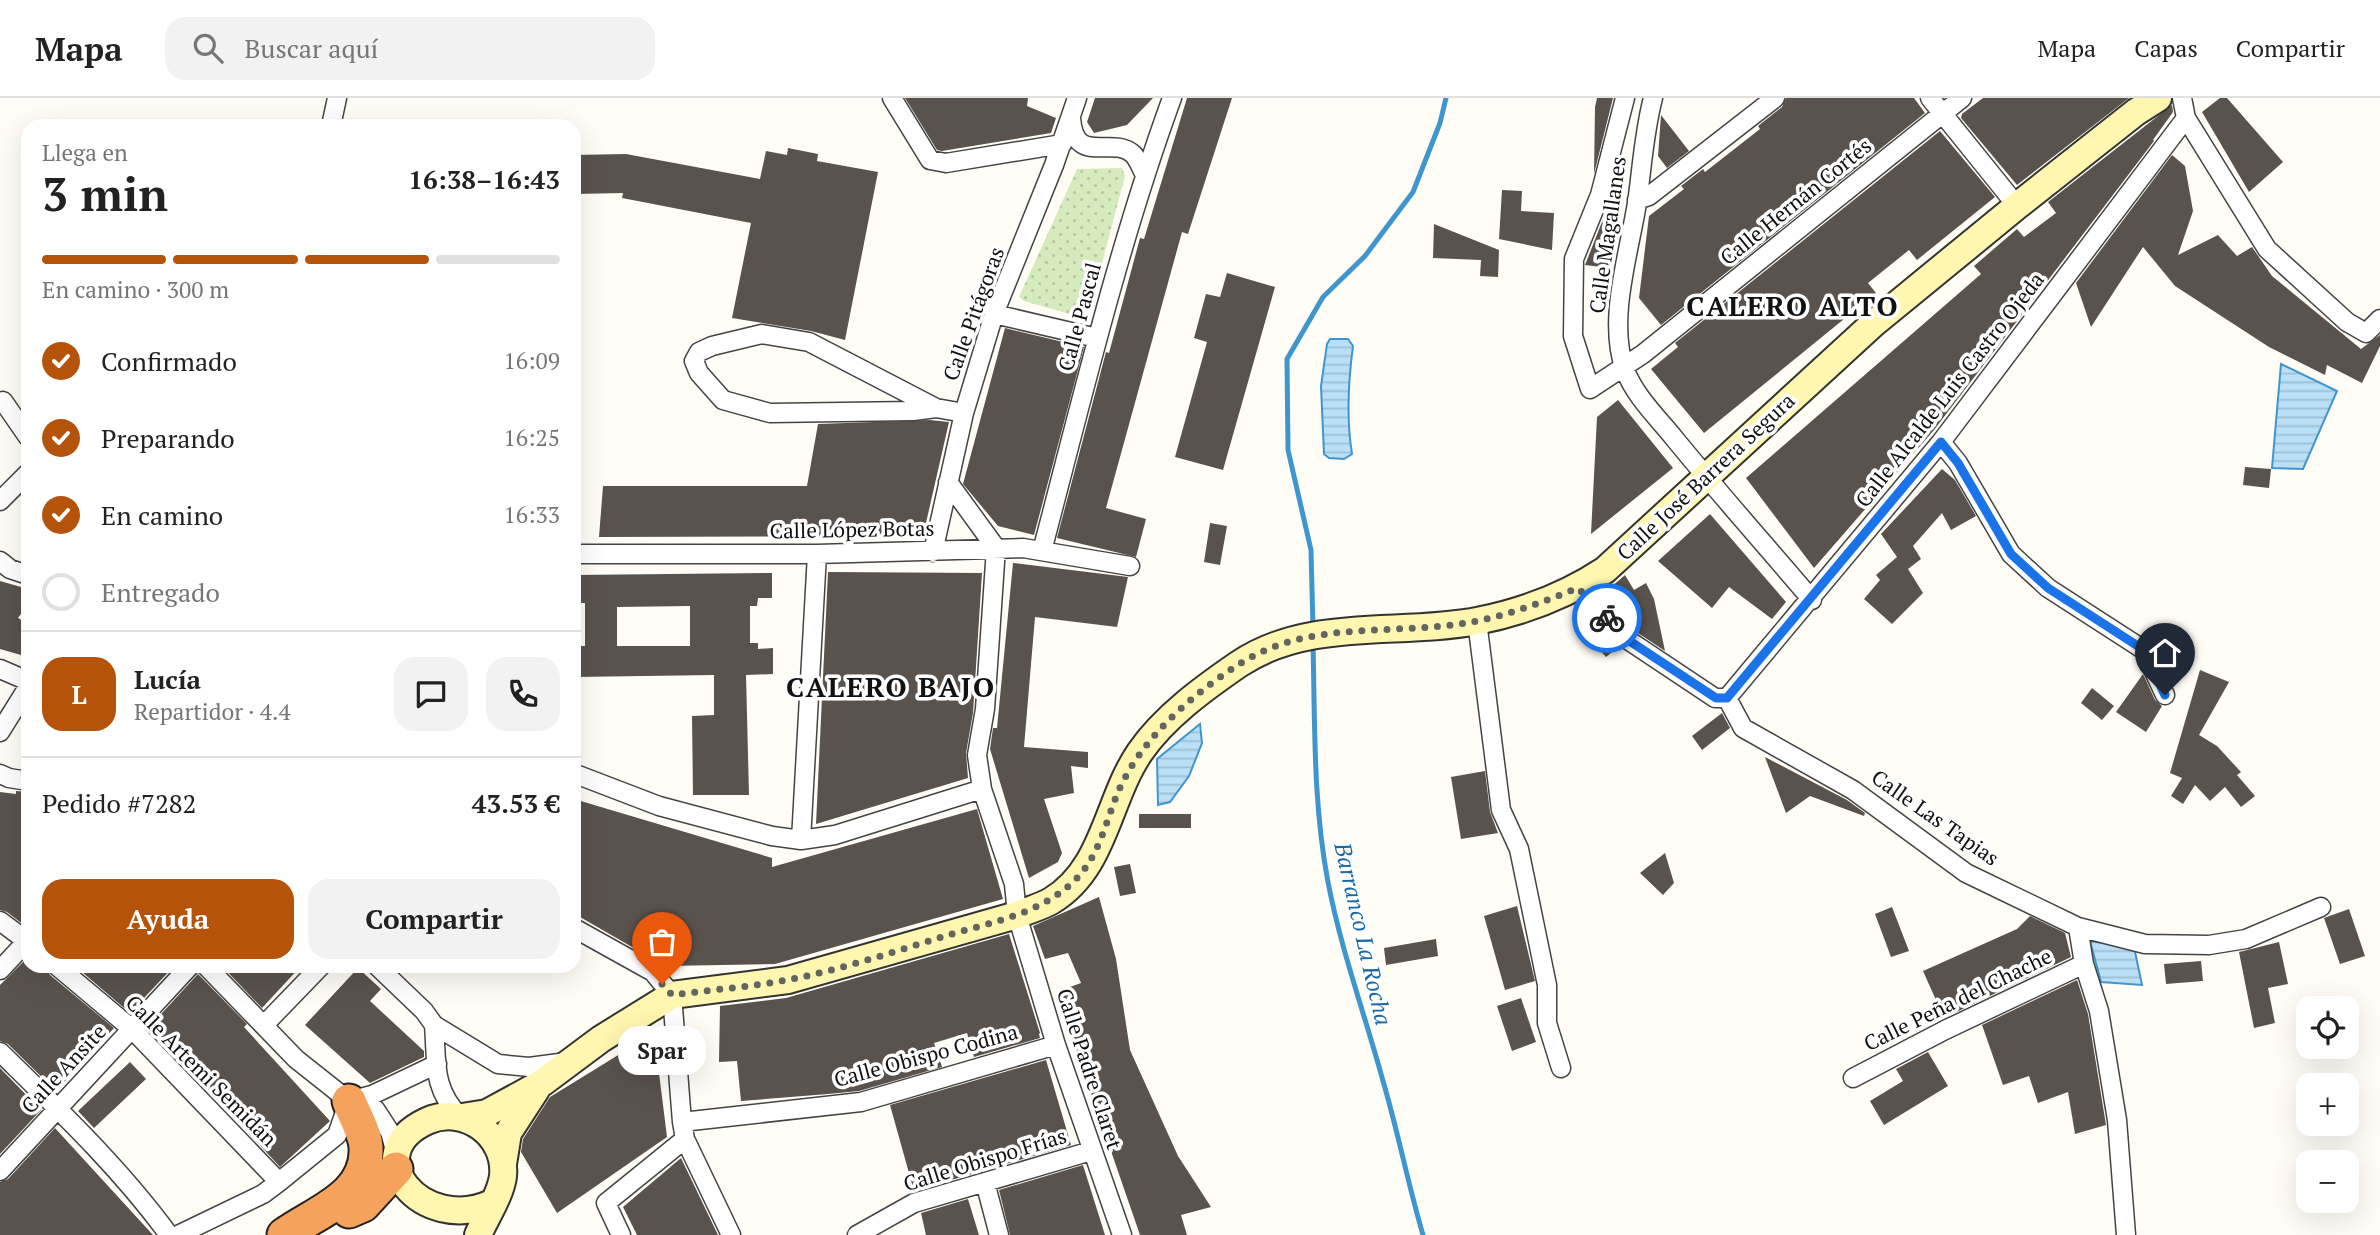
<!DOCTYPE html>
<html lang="es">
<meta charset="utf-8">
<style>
body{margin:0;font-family:"PT Serif",serif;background:#f2f2f2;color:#222;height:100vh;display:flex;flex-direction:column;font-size:26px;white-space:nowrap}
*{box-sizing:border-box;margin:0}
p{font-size:23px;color:#767676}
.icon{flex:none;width:38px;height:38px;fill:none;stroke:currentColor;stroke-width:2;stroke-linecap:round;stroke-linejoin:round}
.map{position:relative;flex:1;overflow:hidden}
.panel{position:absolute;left:21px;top:21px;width:560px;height:854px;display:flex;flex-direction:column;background:#fff;border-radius:21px;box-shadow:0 7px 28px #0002}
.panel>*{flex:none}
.fabs{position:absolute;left:2296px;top:898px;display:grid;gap:14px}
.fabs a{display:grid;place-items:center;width:63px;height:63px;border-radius:14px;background:#fff;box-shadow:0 7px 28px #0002;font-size:35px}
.pin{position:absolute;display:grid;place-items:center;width:60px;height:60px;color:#fff;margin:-72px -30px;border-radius:50% 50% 50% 0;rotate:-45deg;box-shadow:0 0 7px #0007}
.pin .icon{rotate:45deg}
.courier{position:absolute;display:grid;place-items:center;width:70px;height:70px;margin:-35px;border:5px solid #1a73e8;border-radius:50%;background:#fff;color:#222;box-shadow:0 2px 9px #0007}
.bubble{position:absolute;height:49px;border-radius:21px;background:#fff;box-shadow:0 7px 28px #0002;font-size:23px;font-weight:800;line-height:49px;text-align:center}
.headline em{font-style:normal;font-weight:800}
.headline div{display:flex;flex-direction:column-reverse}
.headline{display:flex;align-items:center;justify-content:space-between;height:119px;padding:0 21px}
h1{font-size:46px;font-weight:800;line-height:52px}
.bar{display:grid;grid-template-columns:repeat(4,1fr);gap:10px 7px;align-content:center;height:84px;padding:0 21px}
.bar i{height:9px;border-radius:5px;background:#e0e0e0}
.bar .active{background:#b45309}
.bar p{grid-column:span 4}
.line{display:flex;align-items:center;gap:18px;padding:0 21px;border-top:2px solid #e0e0e0}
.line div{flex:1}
.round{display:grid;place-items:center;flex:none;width:74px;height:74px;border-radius:21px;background:#f2f2f2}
ol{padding:0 21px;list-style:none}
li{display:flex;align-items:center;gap:21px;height:77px}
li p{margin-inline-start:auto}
li .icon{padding:7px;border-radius:50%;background:#b45309;color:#fff;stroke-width:4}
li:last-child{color:#767676}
li i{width:38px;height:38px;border:4px solid #e0e0e0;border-radius:50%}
.primary-button{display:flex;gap:14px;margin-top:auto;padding:14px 21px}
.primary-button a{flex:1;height:80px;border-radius:21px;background:#b45309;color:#fff;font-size:28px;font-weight:800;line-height:80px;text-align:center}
.primary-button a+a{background:#f2f2f2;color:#222}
header{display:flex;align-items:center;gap:42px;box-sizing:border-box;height:98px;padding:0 35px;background:#fff;border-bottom:2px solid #e0e0e0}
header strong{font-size:33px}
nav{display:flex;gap:38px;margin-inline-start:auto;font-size:24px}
.search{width:490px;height:63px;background:#f2f2f2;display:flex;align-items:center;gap:18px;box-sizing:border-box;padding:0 24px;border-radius:21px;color:#767676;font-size:26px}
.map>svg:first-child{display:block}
.park{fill:url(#park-dots)}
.water{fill:url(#water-rules);stroke:#3f96cf;stroke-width:2}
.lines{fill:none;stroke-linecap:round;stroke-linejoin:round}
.stream{stroke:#3f96cf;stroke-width:5}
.building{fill:#5a524d;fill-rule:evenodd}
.street-casing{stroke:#444;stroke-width:21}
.secondary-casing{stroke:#333;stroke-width:30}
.highway-casing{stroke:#222;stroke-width:37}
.street{stroke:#fff;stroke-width:18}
.secondary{stroke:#fff6b0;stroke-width:26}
.highway{stroke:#f5a25d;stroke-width:33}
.done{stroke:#646461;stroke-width:7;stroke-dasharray:0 12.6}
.route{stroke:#1a73e8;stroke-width:9}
.labels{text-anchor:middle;stroke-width:7;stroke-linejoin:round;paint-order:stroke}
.street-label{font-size:21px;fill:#111;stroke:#fff}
.water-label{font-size:23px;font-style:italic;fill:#1768a6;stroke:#fff}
.district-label{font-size:28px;font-weight:bold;letter-spacing:2px;fill:#111;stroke:#fff}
</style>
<header>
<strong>Mapa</strong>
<div class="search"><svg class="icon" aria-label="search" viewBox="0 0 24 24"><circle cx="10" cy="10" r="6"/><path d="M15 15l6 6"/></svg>Buscar aquí</div>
<nav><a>Mapa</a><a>Capas</a><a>Compartir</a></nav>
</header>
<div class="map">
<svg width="2380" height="1137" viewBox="0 0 2380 1137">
<defs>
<pattern id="park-dots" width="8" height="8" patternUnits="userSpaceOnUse" patternTransform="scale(1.75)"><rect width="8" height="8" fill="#d5ebbd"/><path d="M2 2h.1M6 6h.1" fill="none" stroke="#b6c8a1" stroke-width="1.8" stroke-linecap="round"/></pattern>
<pattern id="water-rules" width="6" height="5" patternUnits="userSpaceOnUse" patternTransform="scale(1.75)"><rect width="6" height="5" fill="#b9e0f7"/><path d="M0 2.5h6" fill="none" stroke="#9ebfd3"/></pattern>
</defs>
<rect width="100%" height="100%" fill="#fffdf5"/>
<path class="park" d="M1122,70L1125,78L1092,203L1086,212L1076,218L1024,203L1019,199L1077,71Z"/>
<path class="water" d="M1330,241H1348L1353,248C1348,285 1346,319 1352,356L1344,361L1329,360L1324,356L1321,288L1327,246Z
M2281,266L2337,293L2303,371L2272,370Z
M1200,626L1202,645L1189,678L1170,704L1158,707L1157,661Z
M2090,843L2134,849L2142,887L2101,884Z"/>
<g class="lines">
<path class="stream" d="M1313,530L1311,452L1288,352L1287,261L1323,199L1365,158L1413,94L1440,25L1446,0
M1313,546C1315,626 1313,706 1328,784C1341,852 1365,917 1383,983C1398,1034 1408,1086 1423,1137"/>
</g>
<path class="building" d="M905,0H1028L1027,8L1056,20L1051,35L942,53L937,52Z
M1095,0H1153L1127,27L1094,35L1087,24Z
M1187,0H1232L1188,136L1182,134L1106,410L1146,421L1136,459L1057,440L1106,254L1109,255L1140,140L1144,141Z
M1597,0H1613L1594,76L1595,9Z
M1786,0H1914L1925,15L1661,227L1639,200L1649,118L1684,91L1681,88L1703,71L1705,74L1760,31L1758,28L1782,9Z
M1983,0H2129L2017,87L1961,20L1962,16Z
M2220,0H2227L2283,64L2249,94L2202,14Z
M2172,7L2173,14L2153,42L2154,43L1934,332L1814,470L1746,380L1981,176L1974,168L2017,131L2024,139L2056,115L2048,104Z
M1661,17L1689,53L1667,70L1658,58Z
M1940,33L1995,99L1917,162L1909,152L1868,185L1876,195L1704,335L1651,271L1678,249L1675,245Z
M788,50L818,56L817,63L878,74L845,242L811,233L732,220L751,125L622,100L623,95L574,96V57L626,56L760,81L766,53L787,57Z
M2172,57L2185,68L2193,113L2178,157L2218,137L2237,158L2252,149L2272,178L2361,251L2380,237V248L2362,285L2327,267L2325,277L2269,249L2175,188L2143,149L2091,229L2076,185Z
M1618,72L1624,73L1609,170L1585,167L1611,101Z
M1502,92L1522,93L1521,113L1554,115L1552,152L1499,141Z
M1434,126L1499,152L1498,179L1480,178L1481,162L1433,160Z
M1227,175L1275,189L1223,372L1175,359L1207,244L1194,240L1206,196L1220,199Z
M1005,230L1084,249L1034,437L998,428L963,386Z
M1618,302L1673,370L1591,436L1597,319Z
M930,322L949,324L923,438L599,439L603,388H807L818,326Z
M2245,369L2271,371L2269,390L2243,387Z
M1942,371L1955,382L1976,418L1951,432L1942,415L1913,448L1921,461L1908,471L1923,495L1892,526L1864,501L1880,482L1876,477L1897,459L1881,436Z
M1710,416L1786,504L1772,521L1729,489L1712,510L1658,463Z
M1210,425L1227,428L1220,467L1204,464Z
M1013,465L1128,479L1117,529L1035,519L1024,649L1088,654V670L1071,668L1074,695L1044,701L1062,755L1058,764L1029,780L990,651L993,630H997Z
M828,474L982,475L973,615L966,655L968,680L816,726Z
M772,475V500H758L757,508H750V545H758V551L773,550V576L746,577L749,697H693L692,618L714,617V577L574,579V548H585V505H574V477ZM690,508V548H617V509Z
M1625,477L1634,492L1646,485L1654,501L1665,553L1632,531L1601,498Z
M0,483L28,491V506L18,520L28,526V559L0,551Z
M1594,523L1618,549L1606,559L1583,532Z
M2160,556L2187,567L2173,588L2160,559Z
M2200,572L2229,584L2199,637L2217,648L2241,674L2237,677L2255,698L2241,709L2225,689L2210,703L2195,687L2183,706L2171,698L2182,680L2170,675Z
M2143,576L2155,602L2162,608L2146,634L2116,614Z
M2092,590L2114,608L2102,622L2081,605Z
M1722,615L1730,630L1702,652L1692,638Z
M1765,659L1847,702L1865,715L1864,718L1810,698L1786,715Z
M1485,673L1490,714L1498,735L1461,741L1451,679Z
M16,693L28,694V830L7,814L0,812V694L16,696Z
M574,701L772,760V769L977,711L1003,801L775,866L665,868L580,819L578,799L574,800Z
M1139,716H1191V730H1139Z
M1665,755L1674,785L1663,797L1640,775Z
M1130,766L1136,795L1120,798L1114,769Z
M1099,799L1116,861L1130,952L1178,1058L1211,1109L1181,1117L1187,1137H1140L1056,894L1081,885L1068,855L1045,861L1033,828Z
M1517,808L1535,883L1505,892L1484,818Z
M1892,809L1909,853L1891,859L1875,816Z
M2349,811L2365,858L2340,866L2324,820Z
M2030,818L2065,835L2071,859L1944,920L1923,873L2017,831Z
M1009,836L1040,935L1039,936L1040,940L974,959L967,935L934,945L942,969L859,993L828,996L741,1003L737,963L719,964L720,908L786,900Z
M1436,841L1438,858L1386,867L1384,850Z
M2279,844L2288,886L2268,890L2275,925L2254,930L2239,854Z
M27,860L28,868H46L50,877L114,930L56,993L8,946L0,943V887Z
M2201,863L2203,883L2166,886L2164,866Z
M75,868H174L130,915Z
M222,868H301L262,910Z
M358,870L381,891L370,903L424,953V959L370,985L305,927Z
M198,876L247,926L244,929L330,1023L280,1069L150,928Z
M2077,882L2088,916L2106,1027L2075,1036L2068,994L2038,1005L2029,978L2003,987L1982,927Z
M1521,900L1536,944L1512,953L1497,908Z
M654,935L667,1039L557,1115L521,1054L523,1041L550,999Z
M1928,954L1948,988L1884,1027L1870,1003L1903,983L1896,971Z
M1046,962L1071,1047L914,1093L890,1007Z
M130,964L146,981L94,1030L78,1013Z
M0,970L41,1012L0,1056Z
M55,1030L153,1137H0V1084L8,1081Z
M681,1060L718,1137H637L623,1109Z
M1083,1067L1105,1137H1010L999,1092Z
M968,1101L979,1137H926L921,1115Z"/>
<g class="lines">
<g class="street-casing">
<path id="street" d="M892,0L930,62L946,65L1062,46
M1625,0L1600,97L1574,161L1573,238L1590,291L1643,256L1962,0
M1653,0C1644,34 1642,70 1637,105C1629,156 1607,222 1625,272C1635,298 1657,319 1674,340C1719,395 1766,448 1812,502
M1930,0L2017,108
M1071,20C1075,69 1111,37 1133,56C1138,61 1141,70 1144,75
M2186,20L2267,151L2347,224L2366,235L2380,221
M331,28L337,0
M1637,102L1649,98L1775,0
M994,216L1097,240
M3,303L28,339
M936,310L809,244L762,236L712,248L699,254L694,263L699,275L723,302L770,315L913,313L936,310L964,315
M1941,344L1958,365L2011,456L2048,490L2144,552L2165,597
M948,384L996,450L985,611L977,657L982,691L1014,786L1017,817L1056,947L1122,1137
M0,403L28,375
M1042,453C1082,301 1118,148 1172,0
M933,454L964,315L994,216L1054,67L1077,0
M574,456H817L1023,450L1130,468
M0,463L10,471L28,477
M1578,490L1625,540L1715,600H1727L1743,630L1853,692L1966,775L2078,829L2145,846L2209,847L2246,841L2321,809
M1477,523L1501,712L1519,751L1547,887V925L1561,970
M0,571L28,583
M1727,600L1941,344L2186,20L2182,0
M0,634L28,589
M0,676L9,680L28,683
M574,678L578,677L659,708L772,738L801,742L835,737L982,691
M801,742L817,456
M0,823L28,844
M2078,829L2084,866L2099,913L2117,1022L2126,1137
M574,830L653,874L672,897L682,1024L685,1041L731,1137
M57,868L132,931L279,1084
M206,868L296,961L349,1003L375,1011L390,1034L397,1060
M377,868L424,913L434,927L498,966L529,969L567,964
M0,872L28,842
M264,927L321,868
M434,927C437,965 432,990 460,1019
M0,954C59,1012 120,1070 169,1137
M1853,980L1945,932L2084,866
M682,1024L861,1004L1056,947
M0,1073L190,868
M985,1084L999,1137
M178,1137L263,1096L279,1084L337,1037L349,1003L372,997L437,966
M621,1137L606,1105L685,1041
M857,1137L914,1105L1091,1053"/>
</g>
<g class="secondary-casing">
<path id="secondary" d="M462,1019L487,1015L542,985L601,941L672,897L788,882L1017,817C1028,812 1041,809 1051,803C1105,771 1107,702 1140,654C1164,619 1204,590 1239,566C1309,519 1399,538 1477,523C1523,514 1567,497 1605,472L1873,226L2017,108L2136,14L2158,0
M503,1066L508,1035L536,992
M478,1137C486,1119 501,1096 503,1078C507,1038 465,1006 427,1023C355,1056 422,1137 492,1105"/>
</g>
<g class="highway-casing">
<path id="highway" d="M349,1113L363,1107L396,1071
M284,1137C316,1114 369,1098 366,1049C365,1035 354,1016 349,1003"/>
</g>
<use href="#street" class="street"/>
<use href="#secondary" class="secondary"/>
<use href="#highway" class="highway"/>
</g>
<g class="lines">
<path class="done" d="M662,886L672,897C710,892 749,889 787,882C840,872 893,854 945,838C992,824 1043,816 1078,779C1100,755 1106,723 1118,694C1141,641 1192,596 1241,565C1312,520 1398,539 1477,523C1512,516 1545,503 1578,490L1607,520"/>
<path class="route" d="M1607,520L1625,540L1716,600H1727L1941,344L1958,365L2011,456L2048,490L2144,552L2165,597"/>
</g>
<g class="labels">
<g class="street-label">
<text transform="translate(1796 104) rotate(-39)" y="7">Calle Hernán Cortés</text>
<text transform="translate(1608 137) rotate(-82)" y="7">Calle Magallanes</text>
<text transform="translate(974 216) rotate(-70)" y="7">Calle Pitágoras</text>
<text transform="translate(1080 219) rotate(-75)" y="7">Calle Pascal</text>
<text transform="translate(1950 292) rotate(-52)" y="7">Calle Alcalde Luis Castro Ojeda</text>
<text transform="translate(1706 379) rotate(-43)" y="7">Calle José Barrera Segura</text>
<text transform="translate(852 432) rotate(-1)" y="7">Calle López Botas</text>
<text transform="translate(1935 720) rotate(35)" y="7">Calle Las Tapias</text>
<text transform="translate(1958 902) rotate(-26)" y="7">Calle Peña del Chache</text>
<text transform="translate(926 958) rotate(-15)" y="7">Calle Obispo Codina</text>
<text transform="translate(64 971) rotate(-47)" y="7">Calle Ansite</text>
<text transform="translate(1089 971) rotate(72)" y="7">Calle Padre Claret</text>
<text transform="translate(201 973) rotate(45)" y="7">Calle Artemi Semidán</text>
<text transform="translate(985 1062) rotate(-17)" y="7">Calle Obispo Frías</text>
</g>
<g class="water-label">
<text transform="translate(1363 836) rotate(77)" y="8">Barranco La Rocha</text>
</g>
<g class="district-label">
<text x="1793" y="218">CALERO ALTO</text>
<text x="891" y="599">CALERO BAJO</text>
</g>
</g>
</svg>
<div class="fabs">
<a><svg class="icon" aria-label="locate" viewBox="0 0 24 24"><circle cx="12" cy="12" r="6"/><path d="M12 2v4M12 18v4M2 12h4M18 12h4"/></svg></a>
<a>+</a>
<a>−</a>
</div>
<div class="pin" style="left:662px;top:886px;background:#ea580c"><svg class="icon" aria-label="bag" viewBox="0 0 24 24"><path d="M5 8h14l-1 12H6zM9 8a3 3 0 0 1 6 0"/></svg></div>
<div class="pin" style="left:2165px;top:597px;background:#1f2937"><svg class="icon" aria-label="home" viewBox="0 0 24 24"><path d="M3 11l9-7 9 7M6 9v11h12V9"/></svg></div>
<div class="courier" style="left:1607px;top:520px"><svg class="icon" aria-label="bike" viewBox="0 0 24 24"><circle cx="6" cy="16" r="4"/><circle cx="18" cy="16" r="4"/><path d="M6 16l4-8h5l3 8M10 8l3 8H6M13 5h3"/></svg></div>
<div class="bubble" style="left:618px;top:928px;width:88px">Spar</div>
<section class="panel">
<div class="headline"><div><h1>3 min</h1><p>Llega en</p></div><em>16:38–16:43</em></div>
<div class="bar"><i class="active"></i><i class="active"></i><i class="active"></i><i></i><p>En camino · 300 m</p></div>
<ol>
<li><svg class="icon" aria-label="check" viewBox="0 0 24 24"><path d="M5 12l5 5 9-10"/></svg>Confirmado<p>16:09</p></li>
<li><svg class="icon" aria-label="check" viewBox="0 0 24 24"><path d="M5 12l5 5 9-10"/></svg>Preparando<p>16:25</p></li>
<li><svg class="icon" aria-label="check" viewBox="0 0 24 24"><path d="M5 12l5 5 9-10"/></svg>En camino<p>16:33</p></li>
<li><i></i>Entregado</li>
</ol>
<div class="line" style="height:126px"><b class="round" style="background:#b45309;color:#fff">L</b><div><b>Lucía</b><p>Repartidor · 4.4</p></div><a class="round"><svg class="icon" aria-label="chat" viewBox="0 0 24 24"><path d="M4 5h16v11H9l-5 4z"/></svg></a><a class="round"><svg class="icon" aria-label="phone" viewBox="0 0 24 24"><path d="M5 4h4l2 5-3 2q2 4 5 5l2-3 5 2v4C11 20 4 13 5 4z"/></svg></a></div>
<div class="line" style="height:91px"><div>Pedido #7282</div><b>43.53 €</b></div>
<div class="primary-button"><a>Ayuda</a><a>Compartir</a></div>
</section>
</div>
